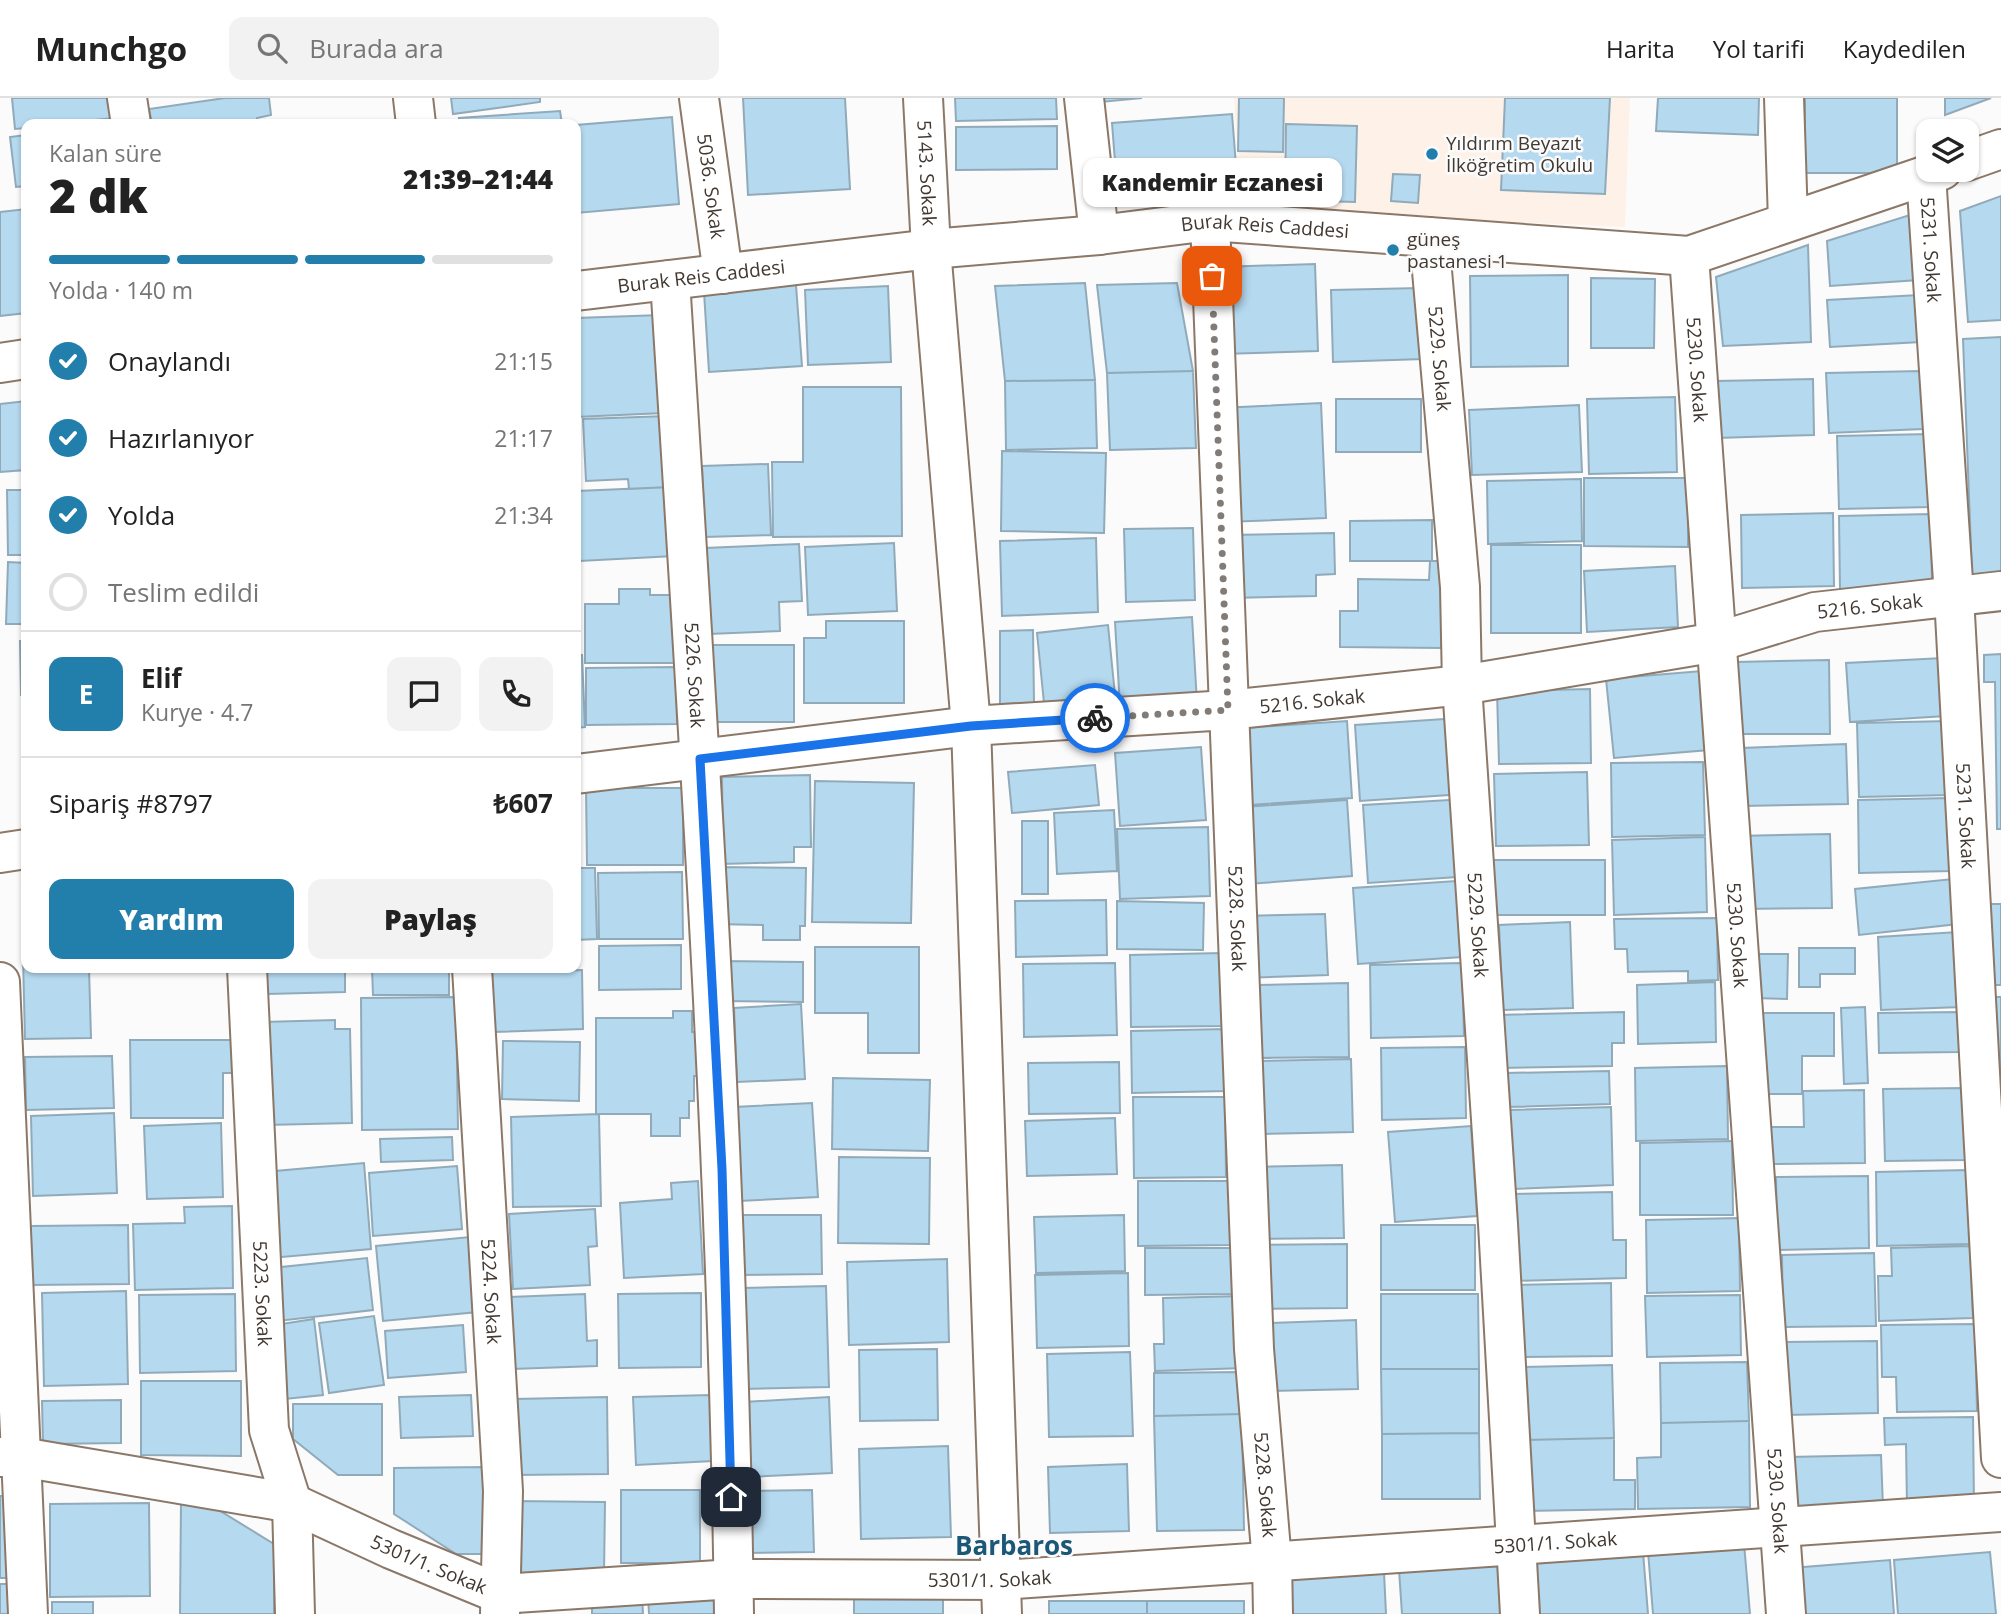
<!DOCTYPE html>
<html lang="tr">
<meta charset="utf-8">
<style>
body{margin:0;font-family:"Open Sans",sans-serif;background:#f2f2f2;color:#222;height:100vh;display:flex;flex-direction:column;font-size:26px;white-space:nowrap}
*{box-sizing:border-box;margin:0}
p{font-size:23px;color:#767676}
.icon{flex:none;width:38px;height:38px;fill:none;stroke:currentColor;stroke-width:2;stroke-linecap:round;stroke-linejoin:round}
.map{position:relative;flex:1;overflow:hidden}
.panel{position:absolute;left:21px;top:21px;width:560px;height:854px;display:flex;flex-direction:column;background:#fff;border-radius:14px;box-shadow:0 2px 5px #0004}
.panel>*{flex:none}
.controls{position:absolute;left:1916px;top:21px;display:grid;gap:14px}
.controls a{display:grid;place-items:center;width:63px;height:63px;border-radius:14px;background:#fff;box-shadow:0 2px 5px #0004;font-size:35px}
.pin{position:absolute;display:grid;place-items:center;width:60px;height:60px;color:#fff;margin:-30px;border-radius:14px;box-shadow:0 4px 10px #0006}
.courier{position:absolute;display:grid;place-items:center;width:70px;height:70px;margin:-35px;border:5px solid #1a73e8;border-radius:50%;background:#fff;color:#222;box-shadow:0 2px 9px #0007}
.bubble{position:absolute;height:49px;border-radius:14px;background:#fff;box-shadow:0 2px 5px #0004;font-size:23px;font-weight:800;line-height:49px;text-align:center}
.headline em{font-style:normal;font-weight:800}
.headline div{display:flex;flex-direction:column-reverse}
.headline{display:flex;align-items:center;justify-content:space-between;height:119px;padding:0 28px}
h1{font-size:46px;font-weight:800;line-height:52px}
.bar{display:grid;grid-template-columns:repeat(4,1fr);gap:10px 7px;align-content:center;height:84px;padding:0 28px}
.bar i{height:9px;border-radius:5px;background:#e0e0e0}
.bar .current{background:#227eab}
.bar p{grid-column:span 4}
.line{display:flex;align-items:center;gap:18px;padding:0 28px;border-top:2px solid #e0e0e0}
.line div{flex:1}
.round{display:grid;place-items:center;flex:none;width:74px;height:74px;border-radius:14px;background:#f2f2f2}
ol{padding:0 28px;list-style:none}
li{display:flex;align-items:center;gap:21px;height:77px}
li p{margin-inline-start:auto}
li .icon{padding:7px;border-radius:50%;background:#227eab;color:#fff;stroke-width:4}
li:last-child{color:#767676}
li i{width:38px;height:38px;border:4px solid #e0e0e0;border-radius:50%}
.primary-button{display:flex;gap:14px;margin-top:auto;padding:14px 28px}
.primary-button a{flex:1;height:80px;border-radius:14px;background:#227eab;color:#fff;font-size:28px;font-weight:800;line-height:80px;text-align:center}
.primary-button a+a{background:#f2f2f2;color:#222}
header{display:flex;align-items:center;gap:42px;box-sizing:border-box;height:98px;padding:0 35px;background:#fff;border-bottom:2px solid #e0e0e0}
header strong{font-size:33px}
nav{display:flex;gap:38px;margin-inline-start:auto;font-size:24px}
.search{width:490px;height:63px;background:#f2f2f2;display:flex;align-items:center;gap:18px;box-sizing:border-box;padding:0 24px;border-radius:14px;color:#767676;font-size:26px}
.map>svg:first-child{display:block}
.built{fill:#fef2e8}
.building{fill:#b5d9ef;stroke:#91aab9;stroke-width:2}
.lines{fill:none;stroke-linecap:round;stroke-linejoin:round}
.street-casing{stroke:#8c7868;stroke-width:42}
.secondary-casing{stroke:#8c7868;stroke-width:42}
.street{stroke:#fff;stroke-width:38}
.secondary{stroke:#fff;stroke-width:38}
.done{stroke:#827c78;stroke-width:7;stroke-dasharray:0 12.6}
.route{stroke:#1a73e8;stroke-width:9}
.poi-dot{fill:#227eab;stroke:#fbfbfb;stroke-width:2.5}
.labels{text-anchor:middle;stroke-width:5;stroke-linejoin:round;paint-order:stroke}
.poi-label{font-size:19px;fill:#413831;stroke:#fbfbfb;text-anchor:start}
.street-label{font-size:19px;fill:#413831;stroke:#fbfbfb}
.district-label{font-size:26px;font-weight:bold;fill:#1b5878;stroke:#fbfbfb}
</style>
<header>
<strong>Munchgo</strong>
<div class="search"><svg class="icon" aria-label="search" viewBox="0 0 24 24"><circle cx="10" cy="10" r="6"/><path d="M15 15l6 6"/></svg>Burada ara</div>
<nav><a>Harita</a><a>Yol tarifi</a><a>Kaydedilen</a></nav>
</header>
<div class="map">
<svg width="2001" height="1516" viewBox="0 0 2001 1516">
<rect width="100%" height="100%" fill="#fbfbfb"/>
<path class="built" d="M1234,0H1630L1625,129L1248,112L1240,108Z"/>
<path class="building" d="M12,0H112L114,20L57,26H26V30L15,31Z
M225,0H269L271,17L257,20L258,26H152L149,11Z
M451,0H540V4L453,16Z
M743,0H845L850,91L748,97Z
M955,0H1056L1057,21L956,23Z
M1101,0H1142L1101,4Z
M1239,0H1284L1283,54L1238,53Z
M1505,0H1610L1605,96L1501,92Z
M1658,0H1759L1758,37L1656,33Z
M1805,0H1897V75H1805Z
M1945,0H1991L1945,17Z
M560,13L562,26H459V20Z
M1232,16L1238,93L1118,102L1112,25Z
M672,19L679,106L576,115V27Z
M1286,26L1357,28L1355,104L1285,102Z
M1057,28V71L956,72V29Z
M26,37V88L16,89L10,39Z
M1393,76L1420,77L1418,105L1391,103Z
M2001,98V222L1968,224L1960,113Z
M26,111V215L0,218V114Z
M1913,116L1919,182L1830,188L1827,143Z
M1808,147L1811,244L1723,248L1716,179Z
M1315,166L1318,253L1222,256L1219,169Z
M1568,177V268L1471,269L1470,178Z
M1591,180L1655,181L1654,250H1591Z
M1085,185L1095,282L1005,283L995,188Z
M1177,185L1193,273L1107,275L1097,187Z
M796,187L802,268L709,274L704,194Z
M888,188L891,264L808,267L805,192Z
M1420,190L1423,261L1333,264L1331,192Z
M1919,197L1921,244L1830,249L1827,202Z
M661,217L664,315L576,319V220Z
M2001,239V476L1972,477L1963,241Z
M1193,273L1196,350L1110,352L1107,275Z
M1921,273L1923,331L1829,335L1826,275Z
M1813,281L1814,337L1717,340L1716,283Z
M1095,282L1097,350L1006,352L1005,283Z
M803,289H901L902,438L773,439L772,364H803Z
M1675,299L1677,374L1589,376L1587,301Z
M1336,301H1421V354H1336Z
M26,303V372L0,374V306Z
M1321,305L1326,420L1225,424L1220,310Z
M1579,307L1582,374L1472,377L1469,312Z
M667,318L670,389L629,391L628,381L586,383L583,321Z
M1930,336L1931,409L1839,411L1837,338Z
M1002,353L1106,355L1104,435L1001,433Z
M768,366L771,437L705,439L702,368Z
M1584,380H1688V449L1584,448Z
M1581,381L1582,443L1488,446L1487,383Z
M670,389L674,458L580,463L577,393Z
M7,392H26V457H8Z
M1833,415L1834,488L1742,490L1741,417Z
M1931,416L1932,489L1840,491L1839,418Z
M1432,422V463H1350V423Z
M1193,430L1195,502L1126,504L1124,431Z
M1334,435L1335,476L1316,477V498L1231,500L1229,437Z
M1096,440L1098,514L1002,518L1000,443Z
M894,445L897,513L808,517L805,449Z
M799,446L802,503L779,504L780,533L709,536L705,450Z
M1491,447H1581V535H1491Z
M1430,463H1441V550L1340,549V513H1358V481L1429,482Z
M8,464L26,465V526H6Z
M1675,468L1678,529L1587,534L1584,473Z
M619,491H650V497H681V565H585V506H619Z
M1192,519L1197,605L1120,609L1115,524Z
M826,523H904V605H804V540H826Z
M1108,527L1115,597L1044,605L1037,535Z
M1033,532L1034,605L1000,606V533Z
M20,543H26V597H21Z
M709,547H794V624H710Z
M2001,556V731H1997L1995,584H1984V557Z
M576,557H582L585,629L576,630Z
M1943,560L1946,618L1850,624L1846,565Z
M1829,562L1830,636H1737L1736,564Z
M676,569L677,626L586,627V570Z
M1702,573L1709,652L1614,660L1606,581Z
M1590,591L1591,665L1499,666L1497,593Z
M24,612H26V693H24Z
M1459,620L1464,696L1360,703L1355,627Z
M1347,623L1352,700L1248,707L1243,630Z
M1950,623L1951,697L1859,699L1857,625Z
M1846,646L1848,706L1743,708L1741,650Z
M1201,649L1206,722L1120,728L1115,655Z
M1703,664L1705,737L1612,739L1611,665Z
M1095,667L1099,707L1012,715L1008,674Z
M1587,674L1589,747L1496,748L1494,676Z
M810,677L811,749H794V764L723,766L722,679Z
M815,683L914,685L911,825L812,824Z
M586,690H683V767H587Z
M1950,700L1952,773L1859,775L1858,702Z
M1467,701L1472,778L1368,785L1363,707Z
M1347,702L1352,778L1248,786L1243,709Z
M576,705H578L579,756H576Z
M1114,712L1117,773L1057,776L1054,715Z
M1022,723H1048V796H1022Z
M1208,729L1210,798L1120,801L1117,731Z
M1830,736L1832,810L1739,811L1737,738Z
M1705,739L1707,814L1614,817L1612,742Z
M1488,762H1605V817H1488Z
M714,769L806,770L805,828H800V842H763V827L713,826Z
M576,770H595L597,841L576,842Z
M682,774L683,841H599L598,775Z
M1953,781L1958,826L1859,837L1855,791Z
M1456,783L1462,859L1358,866L1353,790Z
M22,784H26V852Z
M1106,802L1107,857L1016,859L1015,803Z
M1117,803L1204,805L1203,852L1117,851Z
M1987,806H2001V887H1988Z
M1325,816L1328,877L1243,880L1241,818Z
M1717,820L1718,882L1688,883V873L1628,874L1627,851H1615L1614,821Z
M1570,824L1573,910L1503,912L1499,827Z
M1958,834L1961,909L1881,912L1878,839Z
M681,847V891L599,892V848Z
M815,849H919V955H868V915H815Z
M1799,850H1855V876H1820V889H1799Z
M1222,855L1224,928L1131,929L1130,857Z
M1753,856H1788L1787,901L1753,900Z
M23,859H26V870H89L91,940L25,941Z
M722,863L803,864V904L722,903Z
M1115,865L1117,937L1024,939L1023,866Z
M1462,865L1464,938L1371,940L1370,867Z
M266,870H345V894L267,896Z
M372,870H449V897H373Z
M582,872L583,931L493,934L491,874Z
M1715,884L1716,944L1638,946L1637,887Z
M1348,885L1349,959L1256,960L1255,887Z
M456,899L458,1031L362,1032L361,900Z
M1993,899H2001V990H1994Z
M801,906L805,981L737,984L734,910Z
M1865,909L1868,985L1844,986L1841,910Z
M673,913H692V934H699V978H694V1003H689V1020H680V1038H651V1016H596V920H673Z
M1624,914V945H1612V968L1498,970L1497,917Z
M1959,914V954L1879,955L1878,915Z
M1758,915H1834V958H1802V996H1758Z
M335,922V931H350L352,1025L266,1027L263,924Z
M1226,931L1227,993L1132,995L1131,933Z
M130,942H232V975H223V1020H131Z
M503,943L580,944L579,1003L502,1001Z
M1465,949L1466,1020L1382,1022L1381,950Z
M112,958L114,1010L26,1012L25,959Z
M1351,961L1353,1034L1260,1036L1258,963Z
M1119,964L1120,1015L1029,1016L1028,965Z
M1727,968L1728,1041L1636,1043L1635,970Z
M1609,973L1610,1006L1508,1009L1506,975Z
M833,980L930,982L928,1053L832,1051Z
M1964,990L1966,1062L1885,1063L1883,991Z
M1864,992L1865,1065L1769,1066L1768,1029H1804L1803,993Z
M1133,999H1225L1226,1079L1134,1080Z
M812,1005L818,1099L739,1103L734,1009Z
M1611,1009L1613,1087L1511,1091L1509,1012Z
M114,1015L117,1095L33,1098L31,1018Z
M599,1016L601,1108L513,1109L511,1019Z
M1115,1020L1117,1076L1027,1078L1025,1023Z
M221,1025L223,1099L147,1101L144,1028Z
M1471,1028L1477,1118L1395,1124L1388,1034Z
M452,1039L453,1062L381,1064L380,1041Z
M1732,1043L1733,1117H1640V1045Z
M839,1059L930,1060L929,1146L838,1145Z
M364,1065L371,1151L271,1160L264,1074Z
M1342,1067L1344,1140L1252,1141L1250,1069Z
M457,1068L462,1131L373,1138L369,1075Z
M1968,1072L1970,1146L1877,1148L1876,1074Z
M1868,1078L1869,1150L1777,1152L1776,1079Z
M698,1083L703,1176L624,1180L620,1105L672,1101L671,1085Z
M1138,1083H1231V1147L1138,1148Z
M1612,1094L1613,1142H1626V1180L1510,1183L1509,1096Z
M232,1108L233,1190L135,1192L133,1126L185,1125L184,1109Z
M595,1111L597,1148L588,1149L590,1187L513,1191L509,1116Z
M736,1117H821L822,1176L738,1177Z
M1124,1117L1125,1173L1036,1175L1034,1119Z
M1739,1120L1740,1193L1647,1195L1646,1122Z
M128,1127L129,1186L31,1187V1128Z
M1381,1127H1475V1192H1381Z
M470,1139L478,1214L383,1223L376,1148Z
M1347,1146V1210L1255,1211L1254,1147Z
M1970,1148L1973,1220L1879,1223L1878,1178H1892L1891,1150Z
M1145,1150H1234V1196L1145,1197Z
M1874,1155L1876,1228L1783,1229L1782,1157Z
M367,1160L373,1212L278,1223L272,1170Z
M947,1161L949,1244L849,1247L847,1164Z
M1128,1175L1129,1248L1037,1250L1035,1177Z
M1611,1185L1612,1258L1520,1259L1518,1187Z
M826,1188L829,1289L744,1291L742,1190Z
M126,1193L128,1286L44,1288L42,1195Z
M701,1195V1269L619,1270L618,1196Z
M235,1196L236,1273L140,1275L139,1197Z
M585,1196L587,1243L597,1242V1268L512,1271L510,1199Z
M1381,1196H1478L1479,1271H1381Z
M1740,1197L1741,1257L1647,1259L1645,1198Z
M1242,1198L1245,1270L1155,1273L1154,1246H1164L1163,1200Z
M374,1218L384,1287L329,1295L319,1225Z
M314,1221L323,1297L285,1301L275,1227Z
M1356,1222L1358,1291L1269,1293L1267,1225Z
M1975,1226L1977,1313L1897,1314L1896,1279H1882L1881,1227Z
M463,1227L466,1274L388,1280L385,1233Z
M1877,1243L1878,1315L1786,1317L1784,1244Z
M937,1251L938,1322L860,1323L859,1252Z
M1130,1254L1133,1338L1049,1339L1047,1256Z
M1747,1264L1749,1323L1661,1325L1660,1265Z
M1612,1267L1614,1340L1521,1342L1520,1269Z
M1381,1271H1479V1335L1382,1336Z
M1241,1274L1242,1316L1154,1318V1275Z
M141,1283H241V1358L141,1357Z
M471,1297L473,1338L401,1340L399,1299Z
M710,1297L713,1363L636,1367L633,1299Z
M607,1299L608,1376L516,1377L515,1301Z
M829,1299L832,1375L748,1379L744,1304Z
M121,1302V1345L43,1346L42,1303Z
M293,1306H382V1377H338L293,1341Z
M1242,1316L1244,1432L1157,1433L1154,1318Z
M1973,1319L1974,1408L1907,1409L1906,1346L1885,1347L1884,1320Z
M1749,1323L1750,1409L1638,1411L1637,1360L1661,1359V1325Z
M1479,1335L1480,1401H1382V1336Z
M1614,1340V1382H1635V1411L1522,1413L1521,1342Z
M948,1348L951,1439L861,1441L859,1351Z
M1881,1357L1883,1409L1790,1411L1789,1359Z
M1127,1366L1129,1433L1050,1435L1048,1369Z
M486,1369L487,1456H456L394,1416V1370Z
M621,1392H700V1465H621Z
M812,1392L814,1454L747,1455L746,1393Z
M0,1398H8V1480H0Z
M181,1403H204L274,1446V1516H180Z
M514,1403L605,1404L604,1477H514Z
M149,1405L150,1498L50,1499V1406Z
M1744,1445L1750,1516H1653L1648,1453Z
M1643,1454L1648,1516H1528L1523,1464Z
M1990,1454L1996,1516H1898L1894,1462Z
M1890,1462L1894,1516H1797L1792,1470Z
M1502,1468L1505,1516H1402L1399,1472Z
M1384,1474L1386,1516H1283L1282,1480Z
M0,1486H10L11,1516H0Z
M723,1494L724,1516H649L648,1496Z
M642,1496L643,1516H592V1497Z
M943,1499V1516H854V1501Z
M1049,1503H1147V1516H1049Z
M1147,1503H1244V1516H1147Z
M52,1504H93V1516H52Z"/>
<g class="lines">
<g class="street-casing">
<g id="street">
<path d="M127,0L131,26"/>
<path d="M413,0L416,26"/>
<path id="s1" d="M699,0L723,176"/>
<path d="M1084,0L1099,137"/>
<path d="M1784,0L1788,123"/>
<path id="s2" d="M1926,77L1954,498L2001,1360"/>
<path id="s3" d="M1210,123L1254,1251L1272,1464L1273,1516"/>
<path id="s4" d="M1429,139L1460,489L1462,587L1498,1126L1520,1516"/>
<path id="s5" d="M1689,158L1786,1516"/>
<path id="s6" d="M670,182C698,626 728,1071 734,1516"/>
<path id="s7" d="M576,676L971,628L1228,612L1462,587L1717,544L1815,514L2001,493"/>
<path d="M0,755L26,751"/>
<path id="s8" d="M247,870L269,1332L292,1405L295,1516"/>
<path id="s9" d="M472,870L503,1393L500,1516"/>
<path d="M0,884L28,1516"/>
<path id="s10" d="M0,1359H21L292,1405L391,1451L500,1496L734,1481L1002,1482L2001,1414"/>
</g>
</g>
<g class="secondary-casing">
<g id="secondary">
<path id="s11" d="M923,0L931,151L971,628L1002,1516"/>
<path d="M1967,63L2001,51"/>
<path id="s12" d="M576,193L931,151L1099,137L1210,123L1689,158L1942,72"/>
<path d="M0,265L26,261"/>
</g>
</g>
<use href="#street" class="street"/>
<use href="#secondary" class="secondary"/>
</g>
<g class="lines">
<path class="done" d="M1095,620L1228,612L1212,178"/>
<path class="route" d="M731,1399L722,1071L700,661L971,628L1095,620"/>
</g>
<g class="poi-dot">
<circle cx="1432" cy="56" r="7"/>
<circle cx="1393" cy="152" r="7"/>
</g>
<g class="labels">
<g class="poi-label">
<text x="1446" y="52">Yıldırım Beyazıt<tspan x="1446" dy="22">İlköğretim Okulu</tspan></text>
<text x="1407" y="148">güneş<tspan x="1407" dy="22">pastanesi 1</tspan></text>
</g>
<g class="street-label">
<text dy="7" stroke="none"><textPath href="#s11" startOffset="75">5143. Sokak</textPath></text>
<text dy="7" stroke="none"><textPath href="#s1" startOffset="89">5036. Sokak</textPath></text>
<text dy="7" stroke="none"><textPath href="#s12" startOffset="693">Burak Reis Caddesi</textPath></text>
<text dy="7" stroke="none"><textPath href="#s2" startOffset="75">5231. Sokak</textPath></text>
<text dy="7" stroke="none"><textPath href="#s12" startOffset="126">Burak Reis Caddesi</textPath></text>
<text dy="7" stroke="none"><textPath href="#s4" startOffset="122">5229. Sokak</textPath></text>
<text dy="7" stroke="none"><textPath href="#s5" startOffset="114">5230. Sokak</textPath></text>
<text dy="7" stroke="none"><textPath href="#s7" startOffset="1307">5216. Sokak</textPath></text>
<text dy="7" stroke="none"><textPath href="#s6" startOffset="396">5226. Sokak</textPath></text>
<text dy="7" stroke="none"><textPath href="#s7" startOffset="740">5216. Sokak</textPath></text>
<text dy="7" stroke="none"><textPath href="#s2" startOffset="642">5231. Sokak</textPath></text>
<text dy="7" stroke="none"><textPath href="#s3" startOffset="698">5228. Sokak</textPath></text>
<text dy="7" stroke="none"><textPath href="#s4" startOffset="690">5229. Sokak</textPath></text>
<text dy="7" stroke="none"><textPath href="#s5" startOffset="681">5230. Sokak</textPath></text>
<text dy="7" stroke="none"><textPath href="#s9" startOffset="324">5224. Sokak</textPath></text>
<text dy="7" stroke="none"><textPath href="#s8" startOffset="326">5223. Sokak</textPath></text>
<text dy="7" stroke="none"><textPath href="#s3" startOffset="1265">5228. Sokak</textPath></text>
<text dy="7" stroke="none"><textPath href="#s5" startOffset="1248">5230. Sokak</textPath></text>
<text dy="7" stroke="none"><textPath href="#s10" startOffset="1580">5301/1. Sokak</textPath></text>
<text dy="7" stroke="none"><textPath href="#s10" startOffset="446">5301/1. Sokak</textPath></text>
<text dy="7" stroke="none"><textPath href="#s10" startOffset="1013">5301/1. Sokak</textPath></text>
</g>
<g class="district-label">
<text x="1014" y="1457">Barbaros</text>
</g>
</g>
</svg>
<div class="controls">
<a><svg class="icon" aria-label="layers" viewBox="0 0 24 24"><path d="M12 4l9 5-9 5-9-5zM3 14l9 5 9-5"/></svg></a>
</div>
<div class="pin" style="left:1212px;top:178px;background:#ea580c"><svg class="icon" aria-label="bag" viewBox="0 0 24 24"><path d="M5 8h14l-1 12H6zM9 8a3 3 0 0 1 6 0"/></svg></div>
<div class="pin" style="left:731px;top:1399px;background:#1f2937"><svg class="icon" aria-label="home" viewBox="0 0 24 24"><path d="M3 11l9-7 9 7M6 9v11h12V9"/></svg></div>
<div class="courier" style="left:1095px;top:620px"><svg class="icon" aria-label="bike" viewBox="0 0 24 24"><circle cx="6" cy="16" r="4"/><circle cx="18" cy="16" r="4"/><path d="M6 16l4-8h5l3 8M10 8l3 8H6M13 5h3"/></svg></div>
<div class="bubble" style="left:1083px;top:60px;width:259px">Kandemir Eczanesi</div>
<section class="panel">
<div class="headline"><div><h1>2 dk</h1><p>Kalan süre</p></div><em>21:39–21:44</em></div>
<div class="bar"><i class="current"></i><i class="current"></i><i class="current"></i><i></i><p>Yolda · 140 m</p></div>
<ol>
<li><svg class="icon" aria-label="check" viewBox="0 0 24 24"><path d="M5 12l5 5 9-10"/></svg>Onaylandı<p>21:15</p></li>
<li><svg class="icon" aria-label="check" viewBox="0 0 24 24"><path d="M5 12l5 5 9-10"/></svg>Hazırlanıyor<p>21:17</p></li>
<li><svg class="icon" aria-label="check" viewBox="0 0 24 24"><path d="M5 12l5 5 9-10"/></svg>Yolda<p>21:34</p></li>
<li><i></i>Teslim edildi</li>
</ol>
<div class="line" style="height:126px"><b class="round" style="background:#227eab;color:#fff">E</b><div><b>Elif</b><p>Kurye · 4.7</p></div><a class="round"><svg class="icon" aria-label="chat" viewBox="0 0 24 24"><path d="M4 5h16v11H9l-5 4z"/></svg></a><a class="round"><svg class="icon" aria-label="phone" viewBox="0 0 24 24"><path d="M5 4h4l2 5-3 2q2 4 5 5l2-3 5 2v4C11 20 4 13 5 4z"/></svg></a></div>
<div class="line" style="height:91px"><div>Sipariş #8797</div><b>₺607</b></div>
<div class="primary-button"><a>Yardım</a><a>Paylaş</a></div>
</section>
</div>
